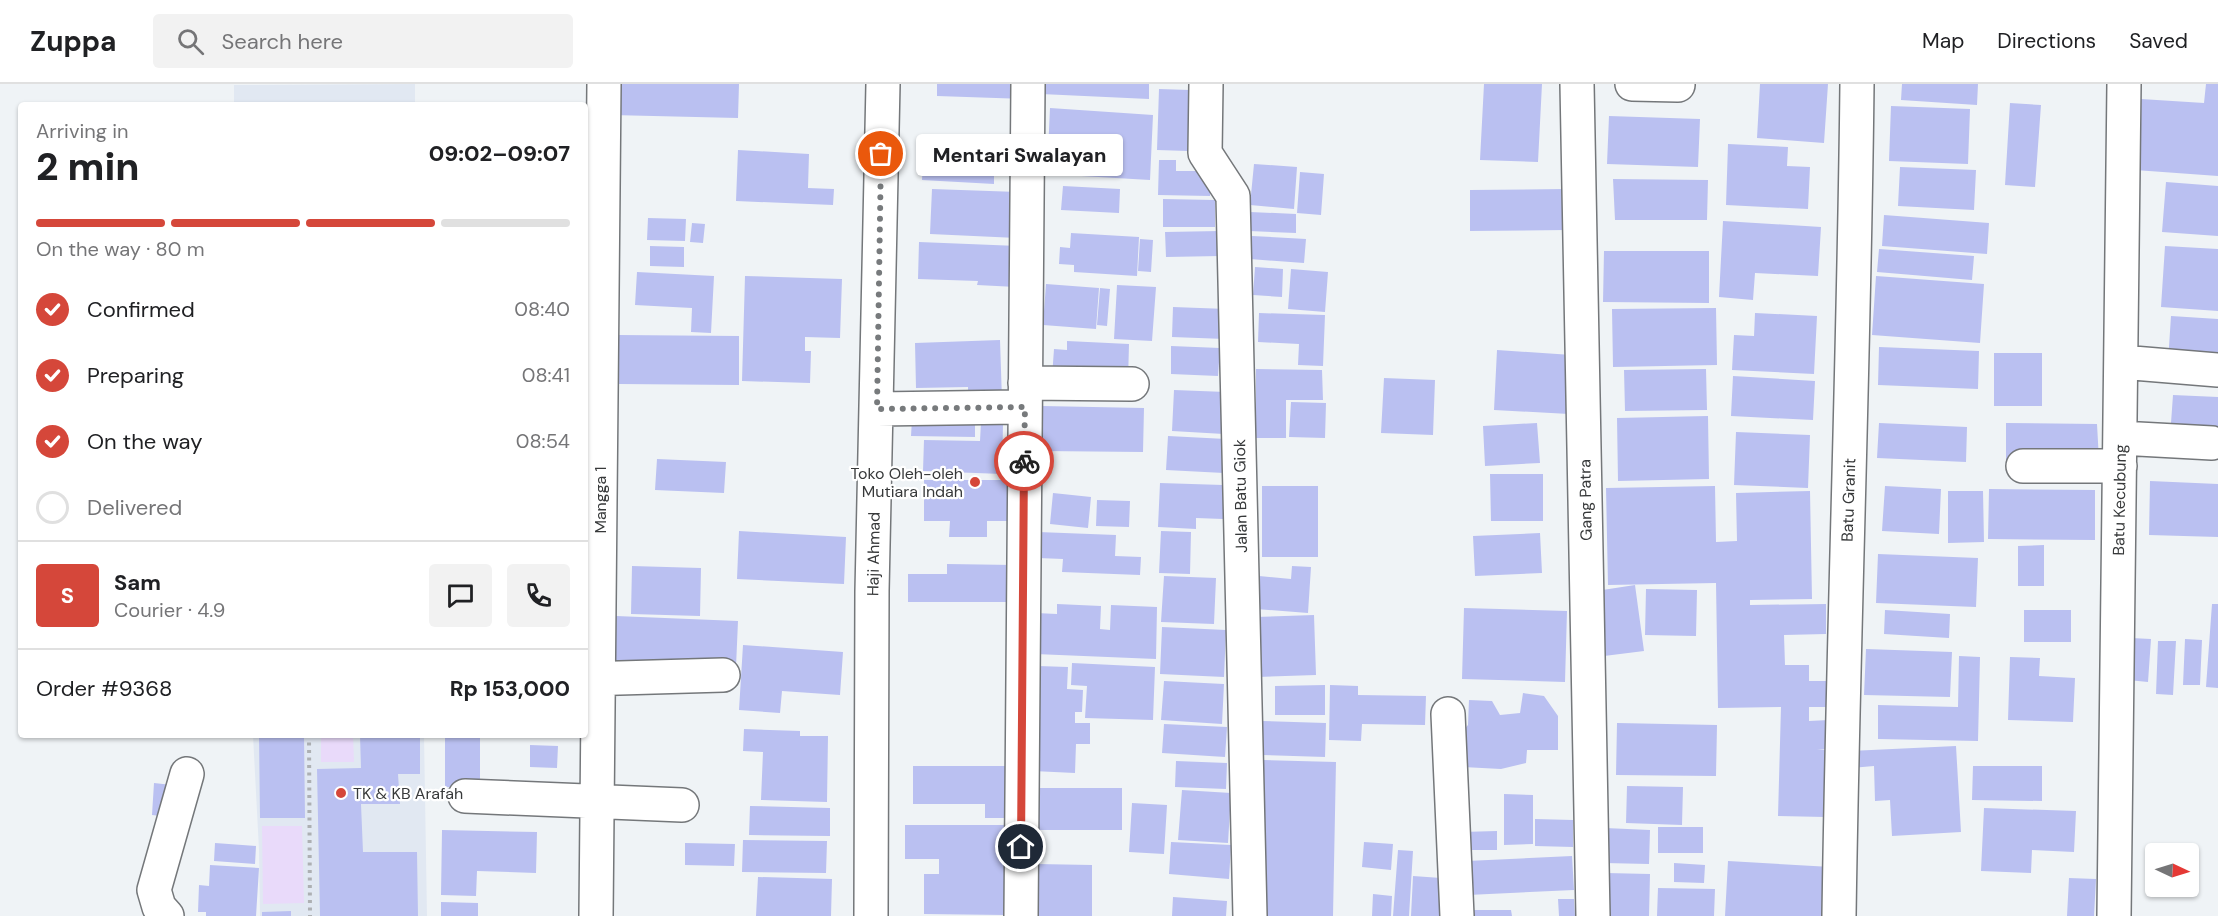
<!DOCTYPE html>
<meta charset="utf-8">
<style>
body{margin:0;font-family:"DM Sans",sans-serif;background:#f2f2f2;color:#202124;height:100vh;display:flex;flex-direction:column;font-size:22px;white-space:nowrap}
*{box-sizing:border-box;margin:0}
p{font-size:20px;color:#757577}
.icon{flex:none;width:33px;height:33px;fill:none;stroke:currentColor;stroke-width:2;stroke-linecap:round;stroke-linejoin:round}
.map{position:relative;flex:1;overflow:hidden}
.drawer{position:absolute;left:18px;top:18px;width:570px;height:636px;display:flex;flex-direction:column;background:#fff;border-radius:6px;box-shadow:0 2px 4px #0004}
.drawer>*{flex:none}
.needle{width:39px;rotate:94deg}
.fabs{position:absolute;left:2145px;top:759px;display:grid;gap:12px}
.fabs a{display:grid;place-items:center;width:54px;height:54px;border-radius:6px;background:#fff;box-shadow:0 2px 4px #0004;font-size:30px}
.pin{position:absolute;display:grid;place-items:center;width:51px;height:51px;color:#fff;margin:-26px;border:3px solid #fff;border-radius:50%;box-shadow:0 2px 6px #0007}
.courier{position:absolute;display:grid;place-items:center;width:60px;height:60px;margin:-30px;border:4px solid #d5473a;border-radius:50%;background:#fff;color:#222;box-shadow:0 2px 8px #0007}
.bubble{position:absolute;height:42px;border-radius:6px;background:#fff;box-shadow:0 2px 4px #0004;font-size:20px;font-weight:800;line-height:42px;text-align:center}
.summary em{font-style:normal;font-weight:800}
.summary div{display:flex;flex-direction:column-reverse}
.summary{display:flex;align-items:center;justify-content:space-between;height:102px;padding:0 18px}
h1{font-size:39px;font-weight:800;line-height:45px}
.bar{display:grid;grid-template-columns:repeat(4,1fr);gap:9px 6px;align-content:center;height:72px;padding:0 18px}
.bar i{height:8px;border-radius:4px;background:#e0e0e0}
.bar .current{background:#d5473a}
.bar p{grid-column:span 4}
.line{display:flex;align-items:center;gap:15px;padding:0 18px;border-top:2px solid #e0e0e0}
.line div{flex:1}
.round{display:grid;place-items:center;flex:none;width:63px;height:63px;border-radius:6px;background:#f2f2f2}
ol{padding:0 18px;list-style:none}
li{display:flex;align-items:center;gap:18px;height:66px}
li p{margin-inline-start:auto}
li .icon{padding:6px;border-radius:50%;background:#d5473a;color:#fff;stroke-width:4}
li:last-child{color:#757577}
li i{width:33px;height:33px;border:3px solid #e0e0e0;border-radius:50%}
header{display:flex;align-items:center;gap:36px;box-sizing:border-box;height:84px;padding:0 30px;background:#fff;border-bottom:2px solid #e0e0e0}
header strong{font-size:28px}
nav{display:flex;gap:33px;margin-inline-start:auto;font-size:21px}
.search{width:420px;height:54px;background:#f2f2f2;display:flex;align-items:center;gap:15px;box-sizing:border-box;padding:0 21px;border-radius:6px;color:#757577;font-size:22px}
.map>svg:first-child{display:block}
.built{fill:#e1e8f2}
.green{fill:#e9dafa}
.building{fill:#bac0f1}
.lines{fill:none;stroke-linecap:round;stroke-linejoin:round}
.minor-casing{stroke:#74777a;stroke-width:36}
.path{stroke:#adb0b3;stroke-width:4;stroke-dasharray:3 4.5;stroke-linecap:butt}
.minor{stroke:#fff;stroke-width:33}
.done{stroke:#777a7c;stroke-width:6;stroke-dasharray:0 10.8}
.route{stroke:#d5473a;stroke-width:8}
.poi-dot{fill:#d5473a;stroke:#fff;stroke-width:2}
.labels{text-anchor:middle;stroke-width:4.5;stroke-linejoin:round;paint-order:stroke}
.poi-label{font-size:16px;fill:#37393a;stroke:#fff;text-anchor:end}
.street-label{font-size:16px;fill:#37393a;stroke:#fff}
</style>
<header>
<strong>Zuppa</strong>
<div class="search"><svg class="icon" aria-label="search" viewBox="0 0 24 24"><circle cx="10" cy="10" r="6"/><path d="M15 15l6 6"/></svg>Search here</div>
<nav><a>Map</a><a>Directions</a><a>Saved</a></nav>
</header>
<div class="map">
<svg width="2218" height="832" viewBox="0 0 2218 832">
<rect width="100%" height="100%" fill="#eff3f6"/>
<path class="built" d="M415,0V21H234V1Z
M253,651H424L427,832H260L259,766Z"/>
<path class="green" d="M321,651H353L354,678H321Z
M262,742H302L304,819L263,820Z"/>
<path class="building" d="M611,0H739L738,34L611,31Z
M937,0H1024L1023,15L937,12Z
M1042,0H1149V15L1041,10Z
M1484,0H1542L1538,78L1480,76Z
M1760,0H1828L1824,59L1757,54Z
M1902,0H1978L1977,21L1901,16Z
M2206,0H2218V92L2135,86L2141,15L2204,19Z
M1159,5L1190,6L1188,67L1157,66Z
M2010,19L2041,21L2035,103L2005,101Z
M1891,22L1970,25L1968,80L1889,77Z
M1050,24L1153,31L1150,96L1047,90Z
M1609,32L1700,35L1698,83L1607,80Z
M924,54L1015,59L1013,84H994V100L922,96Z
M1728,60L1788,63L1787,82L1810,83L1808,125L1726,121Z
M738,66L809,70L808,104L834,105L833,121L736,117Z
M1159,76H1176V87H1212L1210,112L1158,111Z
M1254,80L1297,83L1294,125L1250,121Z
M1900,83L1976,86L1974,126L1898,122Z
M1300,88L1324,90L1321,131L1297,129Z
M1613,95L1708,96L1707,136H1615Z
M2166,98L2218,102V152L2162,148Z
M1063,102L1120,105L1119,129L1061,126Z
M932,105L1019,108L1017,154L930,150Z
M1566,105V146L1470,147V106Z
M1163,115L1215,116V143H1163Z
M1250,128L1296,130V149L1249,147Z
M1884,131L1989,139L1987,170L1882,162Z
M648,134L686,135L685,157L647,156Z
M1723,137L1821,143L1818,192L1755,189L1753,216L1719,213Z
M692,139L705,140L703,159L690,158Z
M1220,147V172L1166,173L1165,148Z
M1071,149L1139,153L1137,192L1074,188V181L1059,180L1060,163L1070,164Z
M1252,152L1306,155L1304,179L1250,175Z
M1140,155L1153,156L1151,188L1138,187Z
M919,158L1018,162L1016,203L977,201L978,197L918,195Z
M650,162L684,163V183L650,182Z
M2165,162L2218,165V227L2161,223Z
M1879,165L1974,172L1972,196L1877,188Z
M1604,167H1709V219L1603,218Z
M1255,183L1283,185L1282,213L1253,211Z
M1291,185L1328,188L1325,228L1288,225Z
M637,188L714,192L711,249L691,248L692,224L635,221Z
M745,192L842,195L840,254L805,253V267H811L810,299L742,297Z
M1876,192L1984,200L1980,259L1872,251Z
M1046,200L1099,204L1096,245L1043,241Z
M1117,201L1156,203L1152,257L1114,255Z
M1100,204L1110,205L1107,242L1097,241Z
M1173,223L1227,225L1225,255L1172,253Z
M1716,224L1717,281L1613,283L1612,225Z
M1259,229L1325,231L1323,282L1298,281L1299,260L1258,258Z
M1755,229L1817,232L1814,290L1732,286L1734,251L1754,252Z
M2171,232L2218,235V282L2168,278Z
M619,251L739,252V301L619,300Z
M1000,256L1002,316L968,317V303L916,304L915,259Z
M1067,257L1129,260L1128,297L1052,293L1054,265L1067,266Z
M1171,262L1220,264L1218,292L1171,290Z
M1879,263L1979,267L1978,305L1878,301Z
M1497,266L1572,271L1569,330L1494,326Z
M1994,269H2042V322H1994Z
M1256,285L1322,286L1323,316H1286V354H1256Z
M1706,285L1707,326L1625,327L1624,286Z
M1733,292L1815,297L1813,336L1731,332Z
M1384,294L1435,296L1433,351L1381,349Z
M1174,306L1226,308L1224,350L1172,347Z
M2173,311L2218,313V356L2170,353Z
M1291,318L1326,319L1325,354L1289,353Z
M1042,322L1144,324L1143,368L1041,367Z
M1708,332L1709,395L1618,397L1617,334Z
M912,335L975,336V353L911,352Z
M981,338L1003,339L1002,390L923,387L924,356L980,357Z
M1537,339L1540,379L1485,382L1483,342Z
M1879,339L1967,343L1966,378L1877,374Z
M2006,339L2097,340L2099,376H2006Z
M1736,348L1810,351L1808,404L1734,401Z
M1168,352L1226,355L1224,389L1166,386Z
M657,375L726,378L724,409L655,406Z
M1490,390H1543V437H1491Z
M924,396H1014L1013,437H987V453H949L950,437H924Z
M2150,397L2218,400V453L2149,451Z
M1160,399L1223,401V435L1196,434V445L1158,443Z
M1262,402H1318V473H1262Z
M1715,402L1716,458L1737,457L1736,409L1810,407L1812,515L1750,516V521L1826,520V550L1784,551L1785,581H1809V597H1827L1828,623H1809V637L1829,636V665H1817L1828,666L1825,733L1778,732L1781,623L1718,624L1716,499L1608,501L1606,404Z
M1885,402L1941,405L1939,450L1882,447Z
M1989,405L2095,406V456L1988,455Z
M1948,407H1983L1984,458L1948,459Z
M1053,409L1091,413L1088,444L1050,440Z
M1097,416L1130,417L1129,443L1096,442Z
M739,447L846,453L844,500L737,495Z
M1161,447L1191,448L1190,490L1159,489Z
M1038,448L1116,451L1115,472L1141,473L1140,491L1062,488L1063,475L1038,474Z
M1540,449L1542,489L1475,492L1473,452Z
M2044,461V502H2018V462Z
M1878,470L1978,474L1976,523L1876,519Z
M947,480L1014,481V518H908V490H947Z
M632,482L701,484L700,532L631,530Z
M1292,482L1311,483L1308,529L1256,525L1259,492L1291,495Z
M1164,492L1216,494L1214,540L1161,538Z
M1635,501L1644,567L1604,572L1596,507Z
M1646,505L1697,506L1696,552L1645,551Z
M1057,520L1101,522L1100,545L1110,546L1111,521L1157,523L1156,575L1035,570L1036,529L1057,530Z
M2212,520H2218V604L2206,603Z
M1464,524L1567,527L1565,598L1462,595Z
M1885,526L1950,530L1949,554L1884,550Z
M2024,526H2071V558H2024Z
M1314,531L1316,591L1257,593L1255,533Z
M616,532L738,537L736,583L614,577Z
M1162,543L1226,546L1224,593L1160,590Z
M2131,554L2151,555L2148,598L2128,596Z
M2185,555L2202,556L2200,601H2183Z
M2158,557H2176L2173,611L2156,610Z
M743,561L843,568L840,611L782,607L780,629L739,626Z
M1866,565L1952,568L1950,613L1864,611Z
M1959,572L1980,573L1978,657L1878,655V621L1958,623Z
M2010,573L2040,574L2039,592L2075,594L2073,638L2008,636Z
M1072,579L1155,583L1153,636L1085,634L1087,602L1071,601Z
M1038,582L1068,583L1067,605L1083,606L1082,628H1075V639H1090V660H1076L1075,689L1033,687Z
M1164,597L1224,600L1222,640L1161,636Z
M1325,601V631H1275V602Z
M1330,601L1358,602V611L1426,612L1425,641L1362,640L1361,657L1329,656Z
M1523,609L1544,612L1558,632V666H1527L1526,679L1501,685L1463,683L1457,654L1468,641L1469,616L1492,617L1500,631L1520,629Z
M1262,637L1326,639L1325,673L1261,671Z
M1617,639L1717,641L1716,692L1616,691Z
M1164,640L1227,643L1225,673L1162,669Z
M744,645L800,647V652H828L827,718L761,716L763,668L743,667Z
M259,651H304L305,734H260Z
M360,651H420V690H398L400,720H361L363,768H417L418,832H320L317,685L361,684Z
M445,651H480V704L445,703Z
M530,661L558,662L557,684L530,683Z
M1956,662L1961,748L1892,752L1890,716L1875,717L1874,682L1851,684L1850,667Z
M1264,676L1336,678L1333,832H1261Z
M1176,677L1227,679L1226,705L1175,703Z
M913,682H1009V734H985V720H913Z
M1973,682H2042V717L1972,716Z
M154,699L172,701L170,733L152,731Z
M1627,702L1683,703L1682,741L1626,739Z
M1036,704H1122V746H1036Z
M1182,706L1231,709L1228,759L1178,756Z
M1504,710L1533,711V760L1504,761Z
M1132,719L1167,721L1164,770L1129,768Z
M750,722L830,724V752L749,751Z
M1984,724L2076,727L2074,768L2032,766L2031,789L1981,787Z
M1535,735L1573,736V763L1535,762Z
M905,741H1006V831L924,830V790H939V775H905Z
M1658,743H1703V769H1658Z
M1605,744L1650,746L1649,780L1604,779Z
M442,746L537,748L536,789L477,787L476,812L441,811Z
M1497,747V766H1463L1462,748Z
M743,756L827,757L826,789L742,788Z
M1171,758L1231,761L1229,795L1169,790Z
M1364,758L1393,760L1391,786L1362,783Z
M215,759L256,762L255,780L214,777Z
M685,759L735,760L734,782L685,781Z
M1398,766L1413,767L1409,832H1393Z
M1572,772L1574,806L1468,811L1467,777Z
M1728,777L1831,783L1828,832H1725Z
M1674,779L1705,781L1704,799L1674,798Z
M1037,780L1092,781V832H1037Z
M210,781L259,784L256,832H206V828H198L199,801L209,802Z
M1606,789L1650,790L1649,832H1605Z
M1413,792L1441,794L1439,832H1411Z
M758,793L832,795L831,832H756Z
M2069,794L2096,795L2094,832H2067Z
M1658,804L1715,805L1714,832H1657Z
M1373,810L1392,812L1391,832H1372Z
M1173,813L1227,817L1226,832H1172Z
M1558,815H1574L1575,832H1559Z
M441,818L478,819V832H441Z
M1467,826H1511L1512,832H1467Z
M291,827V832H262V828Z"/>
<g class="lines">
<g class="minor-casing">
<path id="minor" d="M1206,0L1205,69L1233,112L1250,832
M1577,0L1593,832
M1632,0L1678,1
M2121,278L2218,286
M1025,299L1132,300
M877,325L1025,323
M2120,354L2212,359
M2023,382H2120
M585,595L723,591
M1448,630L1457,832
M465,712L682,721
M167,832L159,823L154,806L187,690
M596,832L604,0
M871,832L872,507L883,0
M1021,832L1028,0
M1839,832C1843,555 1854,277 1857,0
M2114,832L2124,0"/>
</g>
<path class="path" d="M309,651L310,832"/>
<use href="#minor" class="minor"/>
</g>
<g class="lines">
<path class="done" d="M881,70L877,325L1025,323L1024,377"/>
<path class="route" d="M1021,763L1024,377"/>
</g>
<g class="poi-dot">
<circle cx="975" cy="398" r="6"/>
<circle cx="341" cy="709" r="6"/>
</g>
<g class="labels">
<g class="poi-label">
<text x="963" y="395">Toko Oleh-oleh<tspan x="963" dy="18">Mutiara Indah</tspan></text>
<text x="353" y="715" text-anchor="start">TK &amp; KB Arafah</text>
</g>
<g class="street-label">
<text transform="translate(1240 412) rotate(-91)" y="6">Jalan Batu Giok</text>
<text transform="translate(600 416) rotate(-90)" y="6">Mangga 1</text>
<text transform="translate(1585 416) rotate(-91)" y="6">Gang Patra</text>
<text transform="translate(1848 416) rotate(-88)" y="6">Batu Granit</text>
<text transform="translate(2119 416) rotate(-89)" y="6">Batu Kecubung</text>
<text transform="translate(873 470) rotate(-89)" y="6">Haji Ahmad</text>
</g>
</g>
</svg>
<div class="fabs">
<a><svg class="needle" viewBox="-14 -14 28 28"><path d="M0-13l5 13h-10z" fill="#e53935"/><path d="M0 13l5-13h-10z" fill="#757577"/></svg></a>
</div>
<div class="pin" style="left:881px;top:70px;background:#ea580c"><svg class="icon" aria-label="bag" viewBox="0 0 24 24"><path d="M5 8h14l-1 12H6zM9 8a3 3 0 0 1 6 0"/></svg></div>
<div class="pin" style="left:1021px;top:763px;background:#1f2937"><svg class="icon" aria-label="home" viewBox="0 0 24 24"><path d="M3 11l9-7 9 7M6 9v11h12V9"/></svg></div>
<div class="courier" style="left:1024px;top:377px"><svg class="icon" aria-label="bike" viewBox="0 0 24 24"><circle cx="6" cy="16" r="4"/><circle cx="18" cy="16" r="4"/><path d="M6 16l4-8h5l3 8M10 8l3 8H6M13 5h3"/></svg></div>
<div class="bubble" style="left:916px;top:50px;width:207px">Mentari Swalayan</div>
<section class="drawer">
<div class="summary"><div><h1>2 min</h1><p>Arriving in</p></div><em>09:02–09:07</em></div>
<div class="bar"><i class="current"></i><i class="current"></i><i class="current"></i><i></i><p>On the way · 80 m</p></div>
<ol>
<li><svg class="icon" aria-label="check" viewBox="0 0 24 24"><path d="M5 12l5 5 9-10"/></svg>Confirmed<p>08:40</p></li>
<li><svg class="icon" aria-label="check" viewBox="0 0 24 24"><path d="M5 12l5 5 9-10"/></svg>Preparing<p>08:41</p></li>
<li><svg class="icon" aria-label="check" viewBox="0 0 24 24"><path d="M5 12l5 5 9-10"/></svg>On the way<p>08:54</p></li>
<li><i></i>Delivered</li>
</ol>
<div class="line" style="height:108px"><b class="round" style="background:#d5473a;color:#fff">S</b><div><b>Sam</b><p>Courier · 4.9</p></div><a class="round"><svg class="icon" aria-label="chat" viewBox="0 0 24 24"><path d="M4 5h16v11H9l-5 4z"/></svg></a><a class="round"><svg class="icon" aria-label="phone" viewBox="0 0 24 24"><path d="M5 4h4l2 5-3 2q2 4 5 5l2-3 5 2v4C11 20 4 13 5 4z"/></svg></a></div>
<div class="line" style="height:78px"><div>Order #9368</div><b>Rp 153,000</b></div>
</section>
</div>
